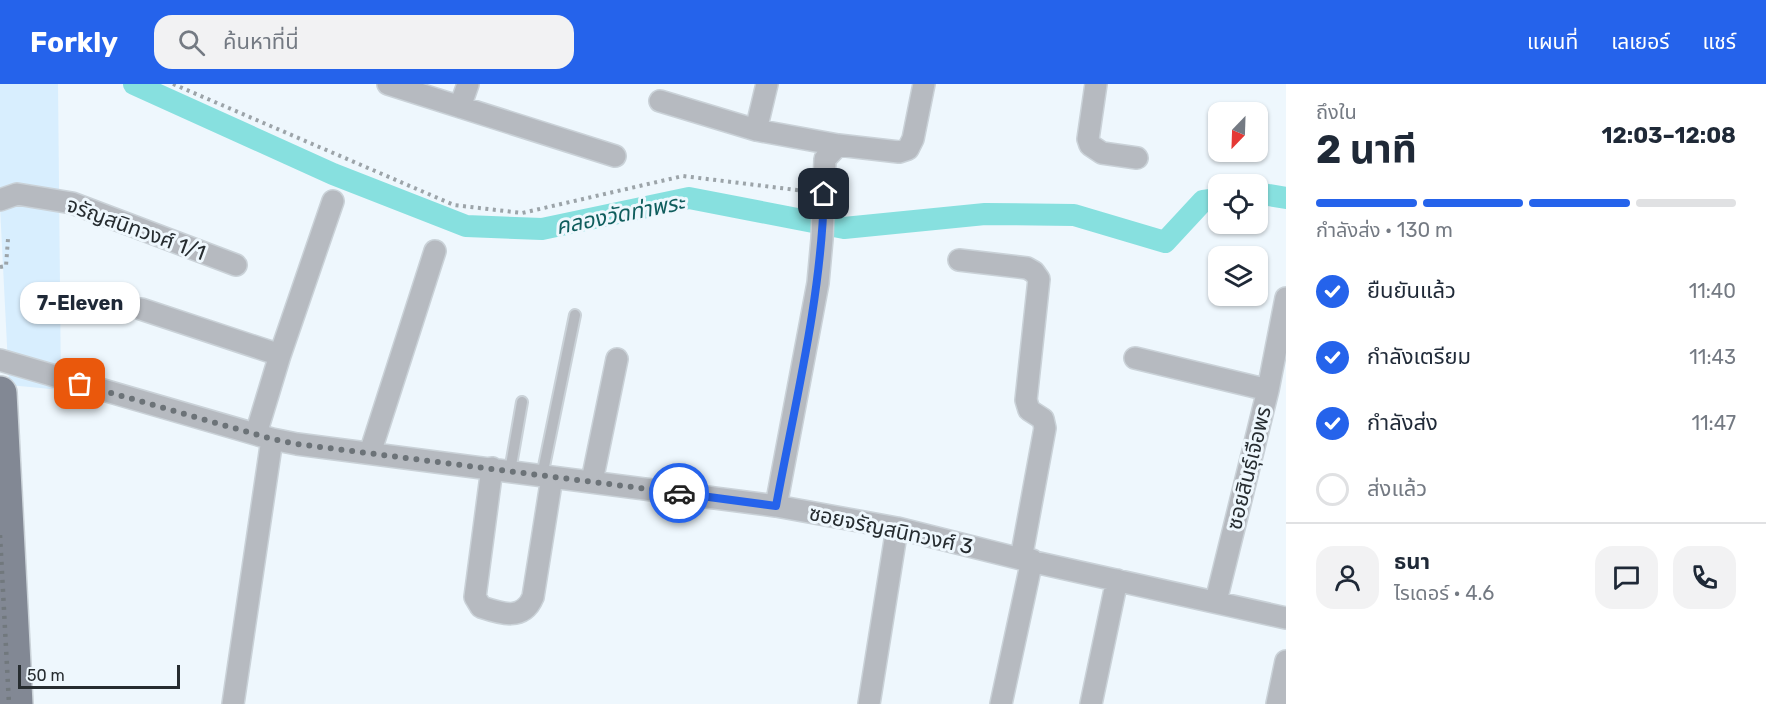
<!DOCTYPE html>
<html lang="th">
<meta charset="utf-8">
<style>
body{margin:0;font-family:Rubik,"Noto Sans Thai",sans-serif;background:#f2f2f3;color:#1f2937;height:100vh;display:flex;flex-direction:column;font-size:22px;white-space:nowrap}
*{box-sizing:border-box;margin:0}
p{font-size:20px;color:#747a83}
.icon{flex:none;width:33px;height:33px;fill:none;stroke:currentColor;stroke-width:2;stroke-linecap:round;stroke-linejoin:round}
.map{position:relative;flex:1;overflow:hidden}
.details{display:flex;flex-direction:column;background:#fff;width:480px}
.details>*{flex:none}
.needle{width:39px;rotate:203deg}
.buttons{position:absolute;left:1208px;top:18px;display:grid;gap:12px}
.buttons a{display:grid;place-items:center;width:60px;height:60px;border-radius:12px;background:#fff;box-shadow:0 2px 4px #0004;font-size:30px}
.scale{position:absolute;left:18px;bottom:15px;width:162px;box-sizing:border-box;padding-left:6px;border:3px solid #262c30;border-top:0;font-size:16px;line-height:21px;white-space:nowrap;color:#262c30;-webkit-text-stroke:4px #eef7fd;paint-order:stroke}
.pin{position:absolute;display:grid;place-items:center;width:51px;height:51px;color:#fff;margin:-26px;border-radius:12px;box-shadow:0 3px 9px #0006}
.courier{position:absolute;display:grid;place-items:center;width:60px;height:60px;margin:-30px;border:4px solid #2563eb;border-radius:50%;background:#fff;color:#222;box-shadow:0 2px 8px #0007}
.bubble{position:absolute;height:42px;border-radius:18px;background:#fff;box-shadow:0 2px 4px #0004;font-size:20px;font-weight:700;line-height:42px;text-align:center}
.summary em{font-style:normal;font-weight:700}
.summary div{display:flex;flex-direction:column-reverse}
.summary{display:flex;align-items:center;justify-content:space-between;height:102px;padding:0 30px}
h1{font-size:39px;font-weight:700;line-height:45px}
.bar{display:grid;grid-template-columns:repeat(4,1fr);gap:9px 6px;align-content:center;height:72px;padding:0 30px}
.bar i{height:8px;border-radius:4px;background:#e0e1e3}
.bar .active{background:#2563eb}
.bar p{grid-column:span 4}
.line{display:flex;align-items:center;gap:15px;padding:0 30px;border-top:2px solid #e0e1e3}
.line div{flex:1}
.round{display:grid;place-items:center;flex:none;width:63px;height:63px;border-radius:18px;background:#f2f2f3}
ol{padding:0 30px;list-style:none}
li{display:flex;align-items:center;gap:18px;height:66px}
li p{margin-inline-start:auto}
li .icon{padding:6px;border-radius:50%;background:#2563eb;color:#fff;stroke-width:4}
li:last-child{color:#747a83}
li i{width:33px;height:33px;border:3px solid #e0e1e3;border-radius:50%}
header{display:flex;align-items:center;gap:36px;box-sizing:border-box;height:84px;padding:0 30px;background:#2563eb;color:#fff}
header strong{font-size:28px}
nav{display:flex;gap:33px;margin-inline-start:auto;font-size:21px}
.search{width:420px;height:54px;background:#f2f2f3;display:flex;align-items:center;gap:15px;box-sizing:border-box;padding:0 21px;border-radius:18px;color:#747a83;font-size:22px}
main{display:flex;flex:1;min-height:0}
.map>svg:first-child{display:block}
.built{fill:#d8eefe}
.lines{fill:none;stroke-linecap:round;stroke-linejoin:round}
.canal{stroke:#87e0df;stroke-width:22}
.lane-casing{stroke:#cad2d8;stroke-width:14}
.street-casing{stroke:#cad2d8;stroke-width:24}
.primary-casing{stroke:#cad2d8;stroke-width:36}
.path{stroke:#9ca4a9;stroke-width:4;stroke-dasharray:3 4.5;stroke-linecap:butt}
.lane{stroke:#b6bac0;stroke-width:10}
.street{stroke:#b6bac0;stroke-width:21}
.primary{stroke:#828894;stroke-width:33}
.rail{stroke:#71787d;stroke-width:4.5;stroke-dasharray:3 6;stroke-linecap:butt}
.done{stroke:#6c7378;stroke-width:6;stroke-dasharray:0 10.8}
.route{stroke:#2563eb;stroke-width:8}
.labels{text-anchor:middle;stroke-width:6;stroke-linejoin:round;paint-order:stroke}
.street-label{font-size:21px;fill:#262c30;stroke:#eef7fd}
.water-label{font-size:22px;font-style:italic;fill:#0f5d5d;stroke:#eef7fd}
</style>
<header>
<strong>Forkly</strong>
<div class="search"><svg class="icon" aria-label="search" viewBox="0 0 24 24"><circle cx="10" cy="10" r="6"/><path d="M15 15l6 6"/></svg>ค้นหาที่นี่</div>
<nav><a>แผนที่</a><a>เลเยอร์</a><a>แชร์</a></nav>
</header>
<main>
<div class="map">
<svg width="1286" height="620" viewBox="0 0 1286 620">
<rect width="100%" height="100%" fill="#eef7fd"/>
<path class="built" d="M0,0H58L61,306L9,301L0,123Z"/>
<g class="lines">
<path class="canal" d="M134,0L333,90L466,142L542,145L689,114L844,144L985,130L1074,131L1165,158L1203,117L1218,115
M1257,109L1286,114"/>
<g class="lane-casing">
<path id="lane" d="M510,387L522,318
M542,392L575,231"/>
</g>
<g class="street-casing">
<path id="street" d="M388,0L615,72
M1096,0L1088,55L1090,61L1102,69L1137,74
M660,17L756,46L838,61L899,68L908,65L913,55L924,0
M460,23L468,0
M756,46L767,0
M0,116L17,110L72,119L236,181
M959,176L1027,184L1034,188L1039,195L1026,316L1029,326L1043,335L1045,344L1021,475
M141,225L280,271
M1135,274L1268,306
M0,276L272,355L297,360L776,422L897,444L1021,475L1286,534
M256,350L280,271L333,117
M370,369L435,167
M492,384L475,513L481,523C502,530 523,537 533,513L552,393
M592,397L617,275
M776,422L818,199L822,155L825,75L838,61
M1216,517L1268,306L1286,214
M233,620L272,355
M869,620L897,444
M1001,620L1032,476
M1091,620L1117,496
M1277,620L1286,577"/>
</g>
<g class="primary-casing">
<path id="primary" d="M0,309L16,620"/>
</g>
<path class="path" d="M173,0L454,121L522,129L683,92L805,107
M0,183L6,182L8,155"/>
<use href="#lane" class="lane"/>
<use href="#street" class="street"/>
<use href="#primary" class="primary"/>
<path class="rail" d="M0,451L9,620"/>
</g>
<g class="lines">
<path class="done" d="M80,300L272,355L297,360L679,409"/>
<path class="route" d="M679,409L776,422C795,319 821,215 824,110"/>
</g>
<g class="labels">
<g class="street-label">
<text transform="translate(136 145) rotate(20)" y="7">จรัญสนิทวงศ์ 1/1</text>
<text transform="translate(1249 384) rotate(-76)" y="7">ซอยสินธุ์เจือพร</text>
<text transform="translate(891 446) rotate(12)" y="7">ซอยจรัญสนิทวงศ์ 3</text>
</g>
<g class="water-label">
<text transform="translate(620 130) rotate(-11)" y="8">คลองวัดท่าพระ</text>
</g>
</g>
</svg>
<div class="buttons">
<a><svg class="needle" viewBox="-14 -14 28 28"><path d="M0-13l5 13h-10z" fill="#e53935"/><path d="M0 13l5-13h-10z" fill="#747a83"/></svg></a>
<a><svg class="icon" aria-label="locate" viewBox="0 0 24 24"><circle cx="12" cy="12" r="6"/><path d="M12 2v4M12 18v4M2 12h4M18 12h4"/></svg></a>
<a><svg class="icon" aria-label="layers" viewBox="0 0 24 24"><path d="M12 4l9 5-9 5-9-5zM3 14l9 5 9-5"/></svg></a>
</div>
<div class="scale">50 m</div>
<div class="pin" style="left:80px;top:300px;background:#ea580c"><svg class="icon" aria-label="bag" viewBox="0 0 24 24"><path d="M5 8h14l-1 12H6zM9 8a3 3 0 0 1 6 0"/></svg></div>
<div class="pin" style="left:824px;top:110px;background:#1f2937"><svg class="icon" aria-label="home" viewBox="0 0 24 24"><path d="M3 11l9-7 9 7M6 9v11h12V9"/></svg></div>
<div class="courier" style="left:679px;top:409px"><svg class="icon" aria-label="car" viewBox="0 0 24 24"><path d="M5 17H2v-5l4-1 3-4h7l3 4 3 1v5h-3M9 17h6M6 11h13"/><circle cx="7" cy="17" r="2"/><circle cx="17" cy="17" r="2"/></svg></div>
<div class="bubble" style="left:20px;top:198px;width:120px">7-Eleven</div>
</div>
<section class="details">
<div class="summary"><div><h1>2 นาที</h1><p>ถึงใน</p></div><em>12:03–12:08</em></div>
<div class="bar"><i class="active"></i><i class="active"></i><i class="active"></i><i></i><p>กำลังส่ง · 130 m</p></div>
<ol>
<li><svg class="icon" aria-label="check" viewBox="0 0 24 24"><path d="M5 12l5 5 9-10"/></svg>ยืนยันแล้ว<p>11:40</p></li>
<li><svg class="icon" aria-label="check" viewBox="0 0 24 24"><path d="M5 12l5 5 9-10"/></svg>กำลังเตรียม<p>11:43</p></li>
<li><svg class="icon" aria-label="check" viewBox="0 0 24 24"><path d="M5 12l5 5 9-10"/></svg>กำลังส่ง<p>11:47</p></li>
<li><i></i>ส่งแล้ว</li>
</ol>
<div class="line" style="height:108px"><a class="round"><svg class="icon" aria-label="person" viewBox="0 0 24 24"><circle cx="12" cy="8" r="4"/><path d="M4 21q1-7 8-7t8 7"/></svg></a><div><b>ธนา</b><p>ไรเดอร์ · 4.6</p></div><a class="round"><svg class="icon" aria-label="chat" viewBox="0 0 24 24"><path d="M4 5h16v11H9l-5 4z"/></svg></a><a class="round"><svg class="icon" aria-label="phone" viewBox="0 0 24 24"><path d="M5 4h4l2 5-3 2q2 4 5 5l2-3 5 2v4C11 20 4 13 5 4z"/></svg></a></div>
</section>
</main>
